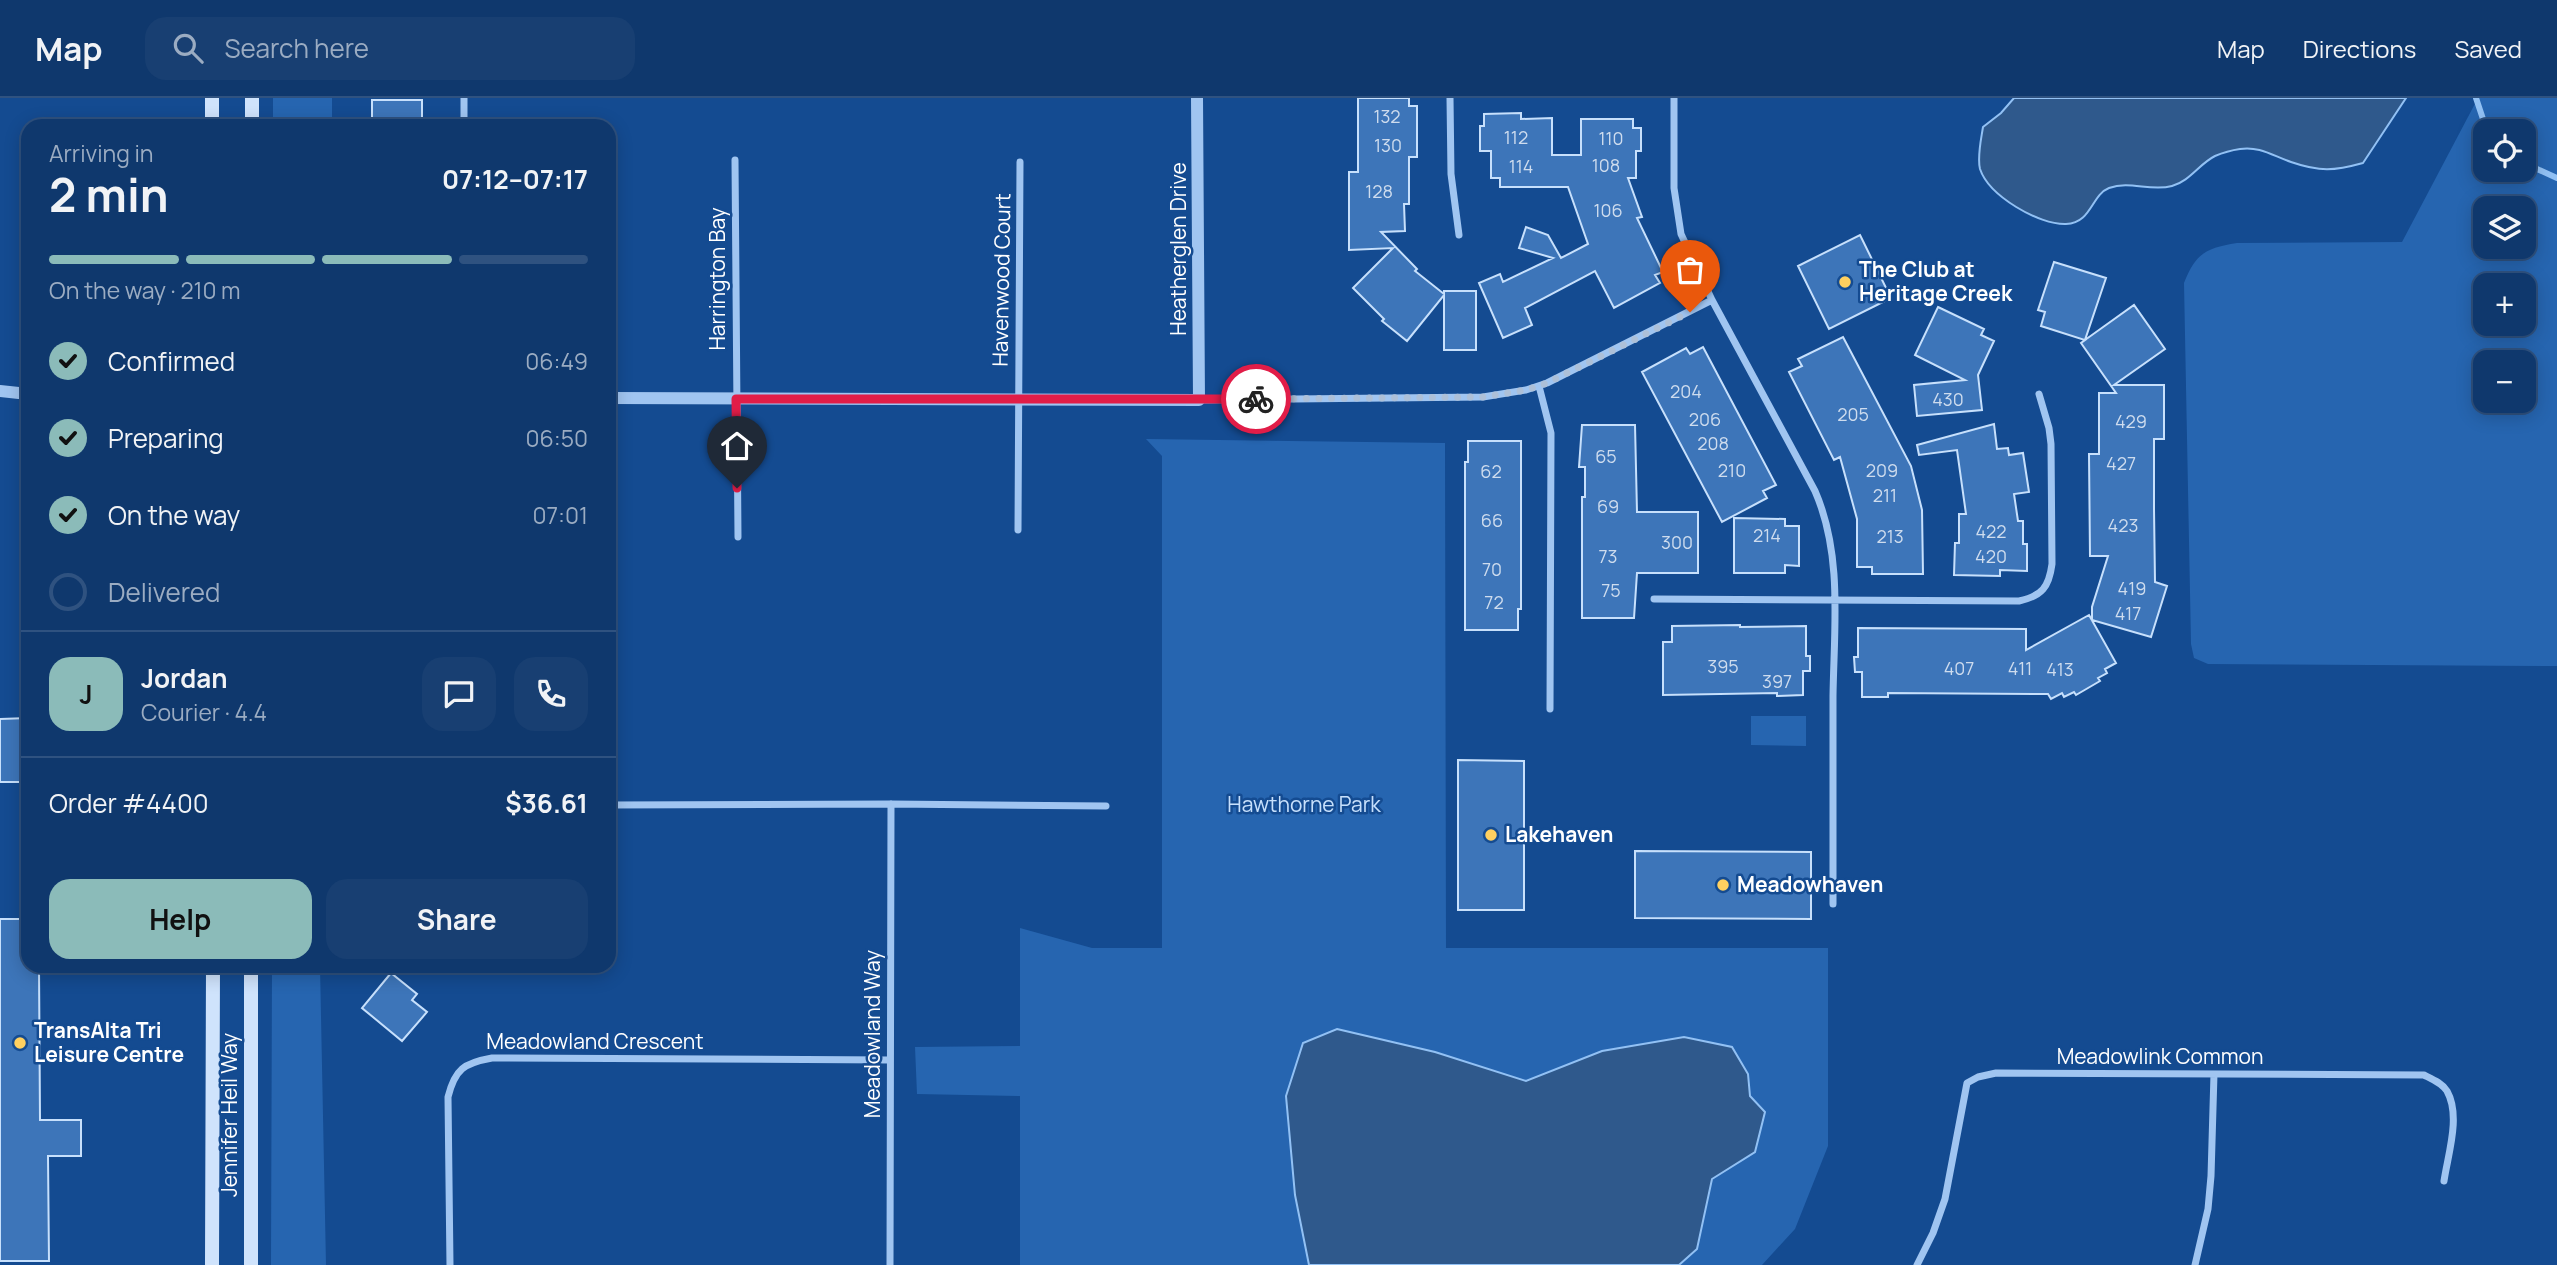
<!DOCTYPE html>
<meta charset="utf-8">
<style>
body{margin:0;font-family:Manrope,sans-serif;background:#183f72;color:#f1f3f6;height:100vh;display:flex;flex-direction:column;font-size:26px;white-space:nowrap}
*{box-sizing:border-box;margin:0}
p{font-size:23px;color:#9bacc2}
.icon{flex:none;width:38px;height:38px;fill:none;stroke:currentColor;stroke-width:2;stroke-linecap:round;stroke-linejoin:round}
.map{position:relative;flex:1;overflow:hidden}
.panel{position:absolute;left:21px;top:21px;width:595px;height:854px;display:flex;flex-direction:column;background:#0f386d;border-radius:21px;box-shadow:0 4px 18px #0003,0 0 0 2px #2f5280}
.panel>*{flex:none}
.controls{position:absolute;left:2473px;top:21px;display:grid;gap:14px}
.controls a{display:grid;place-items:center;width:63px;height:63px;border-radius:14px;background:#0f386d;box-shadow:0 4px 18px #0003,0 0 0 2px #2f5280;font-size:35px}
.pin{position:absolute;display:grid;place-items:center;width:60px;height:60px;color:#fff;margin:-72px -30px;border-radius:50% 50% 50% 0;rotate:-45deg;box-shadow:0 0 7px #0007}
.pin .icon{rotate:45deg}
.courier{position:absolute;display:grid;place-items:center;width:70px;height:70px;margin:-35px;border:5px solid #e11d48;border-radius:50%;background:#fff;color:#222;box-shadow:0 2px 9px #0007}
.headline em{font-style:normal;font-weight:700}
.headline div{display:flex;flex-direction:column-reverse}
.headline{display:flex;align-items:center;justify-content:space-between;height:119px;padding:0 28px}
h1{font-size:46px;font-weight:700;line-height:52px}
.bar{display:grid;grid-template-columns:repeat(4,1fr);gap:10px 7px;align-content:center;height:84px;padding:0 28px}
.bar i{height:9px;border-radius:5px;background:#2f5280}
.bar .selected{background:#8bbbb9}
.bar p{grid-column:span 4}
.line{display:flex;align-items:center;gap:18px;padding:0 28px;border-top:2px solid #2f5280}
.line div{flex:1}
.round{display:grid;place-items:center;flex:none;width:74px;height:74px;border-radius:21px;background:#183f72}
ol{padding:0 28px;list-style:none}
li{display:flex;align-items:center;gap:21px;height:77px}
li p{margin-inline-start:auto}
li .icon{padding:7px;border-radius:50%;background:#8bbbb9;color:#111;stroke-width:4}
li:last-child{color:#9bacc2}
li i{width:38px;height:38px;border:4px solid #2f5280;border-radius:50%}
.primary-button{display:flex;gap:14px;margin-top:auto;padding:14px 28px}
.primary-button a{flex:1;height:80px;border-radius:21px;background:#8bbbb9;color:#111;font-size:28px;font-weight:700;line-height:80px;text-align:center}
.primary-button a+a{background:#183f72;color:#f1f3f6}
header{display:flex;align-items:center;gap:42px;box-sizing:border-box;height:98px;padding:0 35px;background:#0f386d;border-bottom:2px solid #2f5280}
header strong{font-size:33px}
nav{display:flex;gap:38px;margin-inline-start:auto;font-size:24px}
.search{width:490px;height:63px;background:#183f72;display:flex;align-items:center;gap:18px;box-sizing:border-box;padding:0 24px;border-radius:21px;color:#9bacc2;font-size:26px}
.map>svg:first-child{display:block}
.green{fill:#2665b0;fill-rule:evenodd}
.water{fill:#2f598c;stroke:#92c1f4;stroke-width:2}
.lines{fill:none;stroke-linecap:round;stroke-linejoin:round}
.stream{stroke:#92c1f4;stroke-width:6}
.building{fill:#3d75b9;stroke:#c7e0fc;stroke-width:2}
.minor{stroke:#a0c5f1;stroke-width:7}
.tertiary{stroke:#a0c5f1;stroke-width:12}
.secondary{stroke:#cfe3fc;stroke-width:14}
.done{stroke:#adc0d8;stroke-width:7;stroke-dasharray:0 12.6}
.route{stroke:#e11d48;stroke-width:9}
.poi-dot{fill:#ffd060;stroke:#144b91;stroke-width:2.5}
.labels{text-anchor:middle;stroke-width:5;stroke-linejoin:round;paint-order:stroke}
.number-label{font-size:18px;fill:#cedcee}
.street-label{font-size:21px;fill:#fff;stroke:#144b91}
.poi-label{font-size:21px;font-weight:bold;fill:#fff;stroke:#144b91;text-anchor:start}
.park-label{font-size:21px;fill:#c7e0fc;stroke:#144b91}
</style>
<header>
<strong>Map</strong>
<div class="search"><svg class="icon" aria-label="search" viewBox="0 0 24 24"><circle cx="10" cy="10" r="6"/><path d="M15 15l6 6"/></svg>Search here</div>
<nav><a>Map</a><a>Directions</a><a>Saved</a></nav>
</header>
<div class="map">
<svg width="2557" height="1167" viewBox="0 0 2557 1167">
<rect width="100%" height="100%" fill="#144b91"/>
<path class="green" d="M273,0H332V28H273Z
M2478,0H2557V568L2208,566L2194,560L2191,546L2184,185C2196,155 2206,150 2237,145L2402,144ZM2524,33V72H2485V33ZM2524,110V149H2485V110ZM2485,187H2524V226H2485ZM2524,264V303H2485V264Z
M1146,341L1445,345L1446,850H1828V1048L1795,1131L1762,1167H1020V998L917,996L915,949L1020,948V830L1092,850H1162V358Z
M1751,618H1806V648L1751,647Z
M272,868H320L326,1167H271Z"/>
<path class="water" d="M2014,0H2406L2363,65C2334,73 2320,74 2291,64C2273,58 2260,48 2240,51C2233,52 2222,55 2215,58C2199,66 2190,83 2172,88C2150,94 2130,82 2109,90C2091,97 2092,125 2066,126C2039,127 1989,98 1980,71C1977,59 1981,42 1983,29L2001,15Z
M1337,931L1435,954L1526,983L1602,953L1684,939L1732,949L1748,976L1750,998L1765,1014L1755,1054L1712,1081L1697,1151L1679,1167H1309L1295,1097L1286,998L1303,945Z"/>
<g class="lines">
<path class="stream" d="M2476,0L2487,33
M2524,65L2557,80"/>
</g>
<path class="building" d="M1358,0H1409V8H1417V59H1409V106H1404L1405,133L1381,134L1417,171L1415,173L1444,196V193H1476V252H1444V197L1407,243L1382,223L1384,221L1353,190L1393,150L1349,152V74H1358Z
M372,2H422V24H402V28H372Z
M1521,15V21L1552,20V57H1581V21H1633V30H1641V53H1636V80H1628L1642,119L1637,120L1663,174L1655,177L1660,185L1614,210L1595,173L1525,210L1532,227L1503,240L1479,185L1500,176L1503,184L1553,160L1519,150L1526,129L1548,137L1561,160L1588,146L1568,89H1500V80H1491V53H1480V28H1484V16Z
M1860,137L1891,200L1829,231L1798,168Z
M2054,164L2106,180L2085,242L2134,207L2165,251L2114,287H2164V341H2154V411L2155,484L2167,488L2151,539L2092,522V509L2108,458H2090L2089,356H2099V295H2116L2081,245L2085,242L2041,228L2045,214L2038,212Z
M1938,209L1984,231L1981,237L1994,243L1978,277L1982,312L1917,318L1914,287L1965,282L1915,257Z
M1843,239L1911,368L1922,412L1923,476H1872V469H1857V421L1840,359L1834,362L1789,274L1802,268L1798,261Z
M1703,249L1776,387L1763,393L1767,400L1722,424L1642,274L1686,250L1690,256Z
M1994,326L1997,351L2008,350L2009,357L2023,355L2029,394L2014,396L2018,423H2023V446H2027V473L2000,472V478L1954,477L1955,445H1959V416H1966L1957,352L1919,357L1917,347Z
M1582,327H1635L1637,414H1698V475H1637L1634,520H1582V399H1585V369H1579Z
M1468,343H1521V511H1518V532H1465V364H1468Z
M1734,420L1785,421V428H1799V468L1785,467V475H1734Z
M2089,517L2116,565L2105,571L2107,575L2098,580L2100,583L2076,597L2074,594L2064,599L2062,595L2051,601L2048,596L1888,595V599H1862V574H1855L1854,559H1858V530L2026,531V552Z
M1740,527V529L1806,528V558H1810V573H1803V597L1777,598V595L1663,597V544H1672V528Z
M28,620V684H0V621Z
M1458,662L1524,663V812H1458Z
M1635,753L1811,754V821L1635,820Z
M0,821H28V868H39L40,1022H81V1058H48L49,1163H0Z
M391,875L417,896L412,902L427,914L402,943L362,910Z"/>
<g class="lines">
<path class="minor" d="M1450,0L1451,76L1459,137
M1674,0V90L1681,136L1712,202L1815,393C1843,457 1834,530 1833,598C1833,667 1833,737 1833,806
M464,28V0
M735,62L738,439
M1539,288L1551,335L1550,611
M1199,302L1483,299L1526,292L1547,285L1712,202
M1018,432L1020,64
M1654,501L2019,503C2042,498 2049,489 2052,466L2051,346L2049,330L2039,296
M609,707L891,706L1106,708
M450,1167L448,999C455,971 464,965 492,960L890,962
M890,1167L891,706
M1917,1167L1933,1135L1945,1101L1967,985L1978,979L1996,975L2424,977C2432,981 2442,985 2447,993C2461,1018 2448,1056 2444,1083
M2195,1167L2208,1111L2211,1078L2214,976"/>
<path class="tertiary" d="M0,293L28,296
M609,300L1199,302L1197,0"/>
<path class="secondary" d="M212,0V28
M252,28V0
M212,1167L213,868
M251,1167V868"/>
</g>
<g class="lines">
<path class="done" d="M1256,301L1483,299L1526,292L1547,285L1690,214"/>
<path class="route" d="M737,390L736,301H1256"/>
</g>
<g class="poi-dot">
<circle cx="1845" cy="184" r="7"/>
<circle cx="1491" cy="737" r="7"/>
<circle cx="1723" cy="787" r="7"/>
<circle cx="20" cy="945" r="7"/>
</g>
<g class="labels">
<g class="number-label">
<text x="1387" y="25">132</text>
<text x="1516" y="46">112</text>
<text x="1611" y="47">110</text>
<text x="1388" y="54">130</text>
<text x="1606" y="74">108</text>
<text x="1521" y="75">114</text>
<text x="1379" y="100">128</text>
<text x="1608" y="119">106</text>
<text x="1686" y="300">204</text>
<text x="1948" y="308">430</text>
<text x="1853" y="323">205</text>
<text x="1705" y="328">206</text>
<text x="2131" y="330">429</text>
<text x="1713" y="352">208</text>
<text x="1606" y="365">65</text>
<text x="2121" y="372">427</text>
<text x="1732" y="379">210</text>
<text x="1882" y="379">209</text>
<text x="1491" y="380">62</text>
<text x="1885" y="404">211</text>
<text x="1608" y="415">69</text>
<text x="1492" y="429">66</text>
<text x="2123" y="434">423</text>
<text x="1991" y="440">422</text>
<text x="1767" y="444">214</text>
<text x="1890" y="445">213</text>
<text x="1677" y="451">300</text>
<text x="1608" y="465">73</text>
<text x="1991" y="465">420</text>
<text x="1492" y="478">70</text>
<text x="2132" y="497">419</text>
<text x="1611" y="499">75</text>
<text x="1494" y="511">72</text>
<text x="2128" y="522">417</text>
<text x="1723" y="575">395</text>
<text x="1959" y="577">407</text>
<text x="2020" y="577">411</text>
<text x="2060" y="578">413</text>
<text x="1777" y="590">397</text>
</g>
<g class="street-label">
<text transform="translate(1179 151) rotate(-90)" y="7">Heatherglen Drive</text>
<text transform="translate(718 181) rotate(-90)" y="7">Harrington Bay</text>
<text transform="translate(1002 182) rotate(-89)" y="7">Havenwood Court</text>
<text transform="translate(873 936) rotate(-90)" y="7">Meadowland Way</text>
<text x="595" y="951">Meadowland Crescent</text>
<text x="2160" y="966">Meadowlink Common</text>
<text transform="translate(230 1017) rotate(-90)" y="7">Jennifer Heil Way</text>
</g>
<g class="poi-label">
<text x="1859" y="179">The Club at<tspan x="1859" dy="24">Heritage Creek</tspan></text>
<text x="1505" y="744">Lakehaven</text>
<text x="1737" y="794">Meadowhaven</text>
<text x="34" y="940">TransAlta Tri<tspan x="34" dy="24">Leisure Centre</tspan></text>
</g>
<g class="park-label">
<text x="1304" y="714">Hawthorne Park</text>
</g>
</g>
</svg>
<div class="controls">
<a><svg class="icon" aria-label="locate" viewBox="0 0 24 24"><circle cx="12" cy="12" r="6"/><path d="M12 2v4M12 18v4M2 12h4M18 12h4"/></svg></a>
<a><svg class="icon" aria-label="layers" viewBox="0 0 24 24"><path d="M12 4l9 5-9 5-9-5zM3 14l9 5 9-5"/></svg></a>
<a>+</a>
<a>−</a>
</div>
<div class="pin" style="left:1690px;top:214px;background:#ea580c"><svg class="icon" aria-label="bag" viewBox="0 0 24 24"><path d="M5 8h14l-1 12H6zM9 8a3 3 0 0 1 6 0"/></svg></div>
<div class="pin" style="left:737px;top:390px;background:#1f2937"><svg class="icon" aria-label="home" viewBox="0 0 24 24"><path d="M3 11l9-7 9 7M6 9v11h12V9"/></svg></div>
<div class="courier" style="left:1256px;top:301px"><svg class="icon" aria-label="bike" viewBox="0 0 24 24"><circle cx="6" cy="16" r="4"/><circle cx="18" cy="16" r="4"/><path d="M6 16l4-8h5l3 8M10 8l3 8H6M13 5h3"/></svg></div>
<section class="panel">
<div class="headline"><div><h1>2 min</h1><p>Arriving in</p></div><em>07:12–07:17</em></div>
<div class="bar"><i class="selected"></i><i class="selected"></i><i class="selected"></i><i></i><p>On the way · 210 m</p></div>
<ol>
<li><svg class="icon" aria-label="check" viewBox="0 0 24 24"><path d="M5 12l5 5 9-10"/></svg>Confirmed<p>06:49</p></li>
<li><svg class="icon" aria-label="check" viewBox="0 0 24 24"><path d="M5 12l5 5 9-10"/></svg>Preparing<p>06:50</p></li>
<li><svg class="icon" aria-label="check" viewBox="0 0 24 24"><path d="M5 12l5 5 9-10"/></svg>On the way<p>07:01</p></li>
<li><i></i>Delivered</li>
</ol>
<div class="line" style="height:126px"><b class="round" style="background:#8bbbb9;color:#111">J</b><div><b>Jordan</b><p>Courier · 4.4</p></div><a class="round"><svg class="icon" aria-label="chat" viewBox="0 0 24 24"><path d="M4 5h16v11H9l-5 4z"/></svg></a><a class="round"><svg class="icon" aria-label="phone" viewBox="0 0 24 24"><path d="M5 4h4l2 5-3 2q2 4 5 5l2-3 5 2v4C11 20 4 13 5 4z"/></svg></a></div>
<div class="line" style="height:91px"><div>Order #4400</div><b>$36.61</b></div>
<div class="primary-button"><a>Help</a><a>Share</a></div>
</section>
</div>
